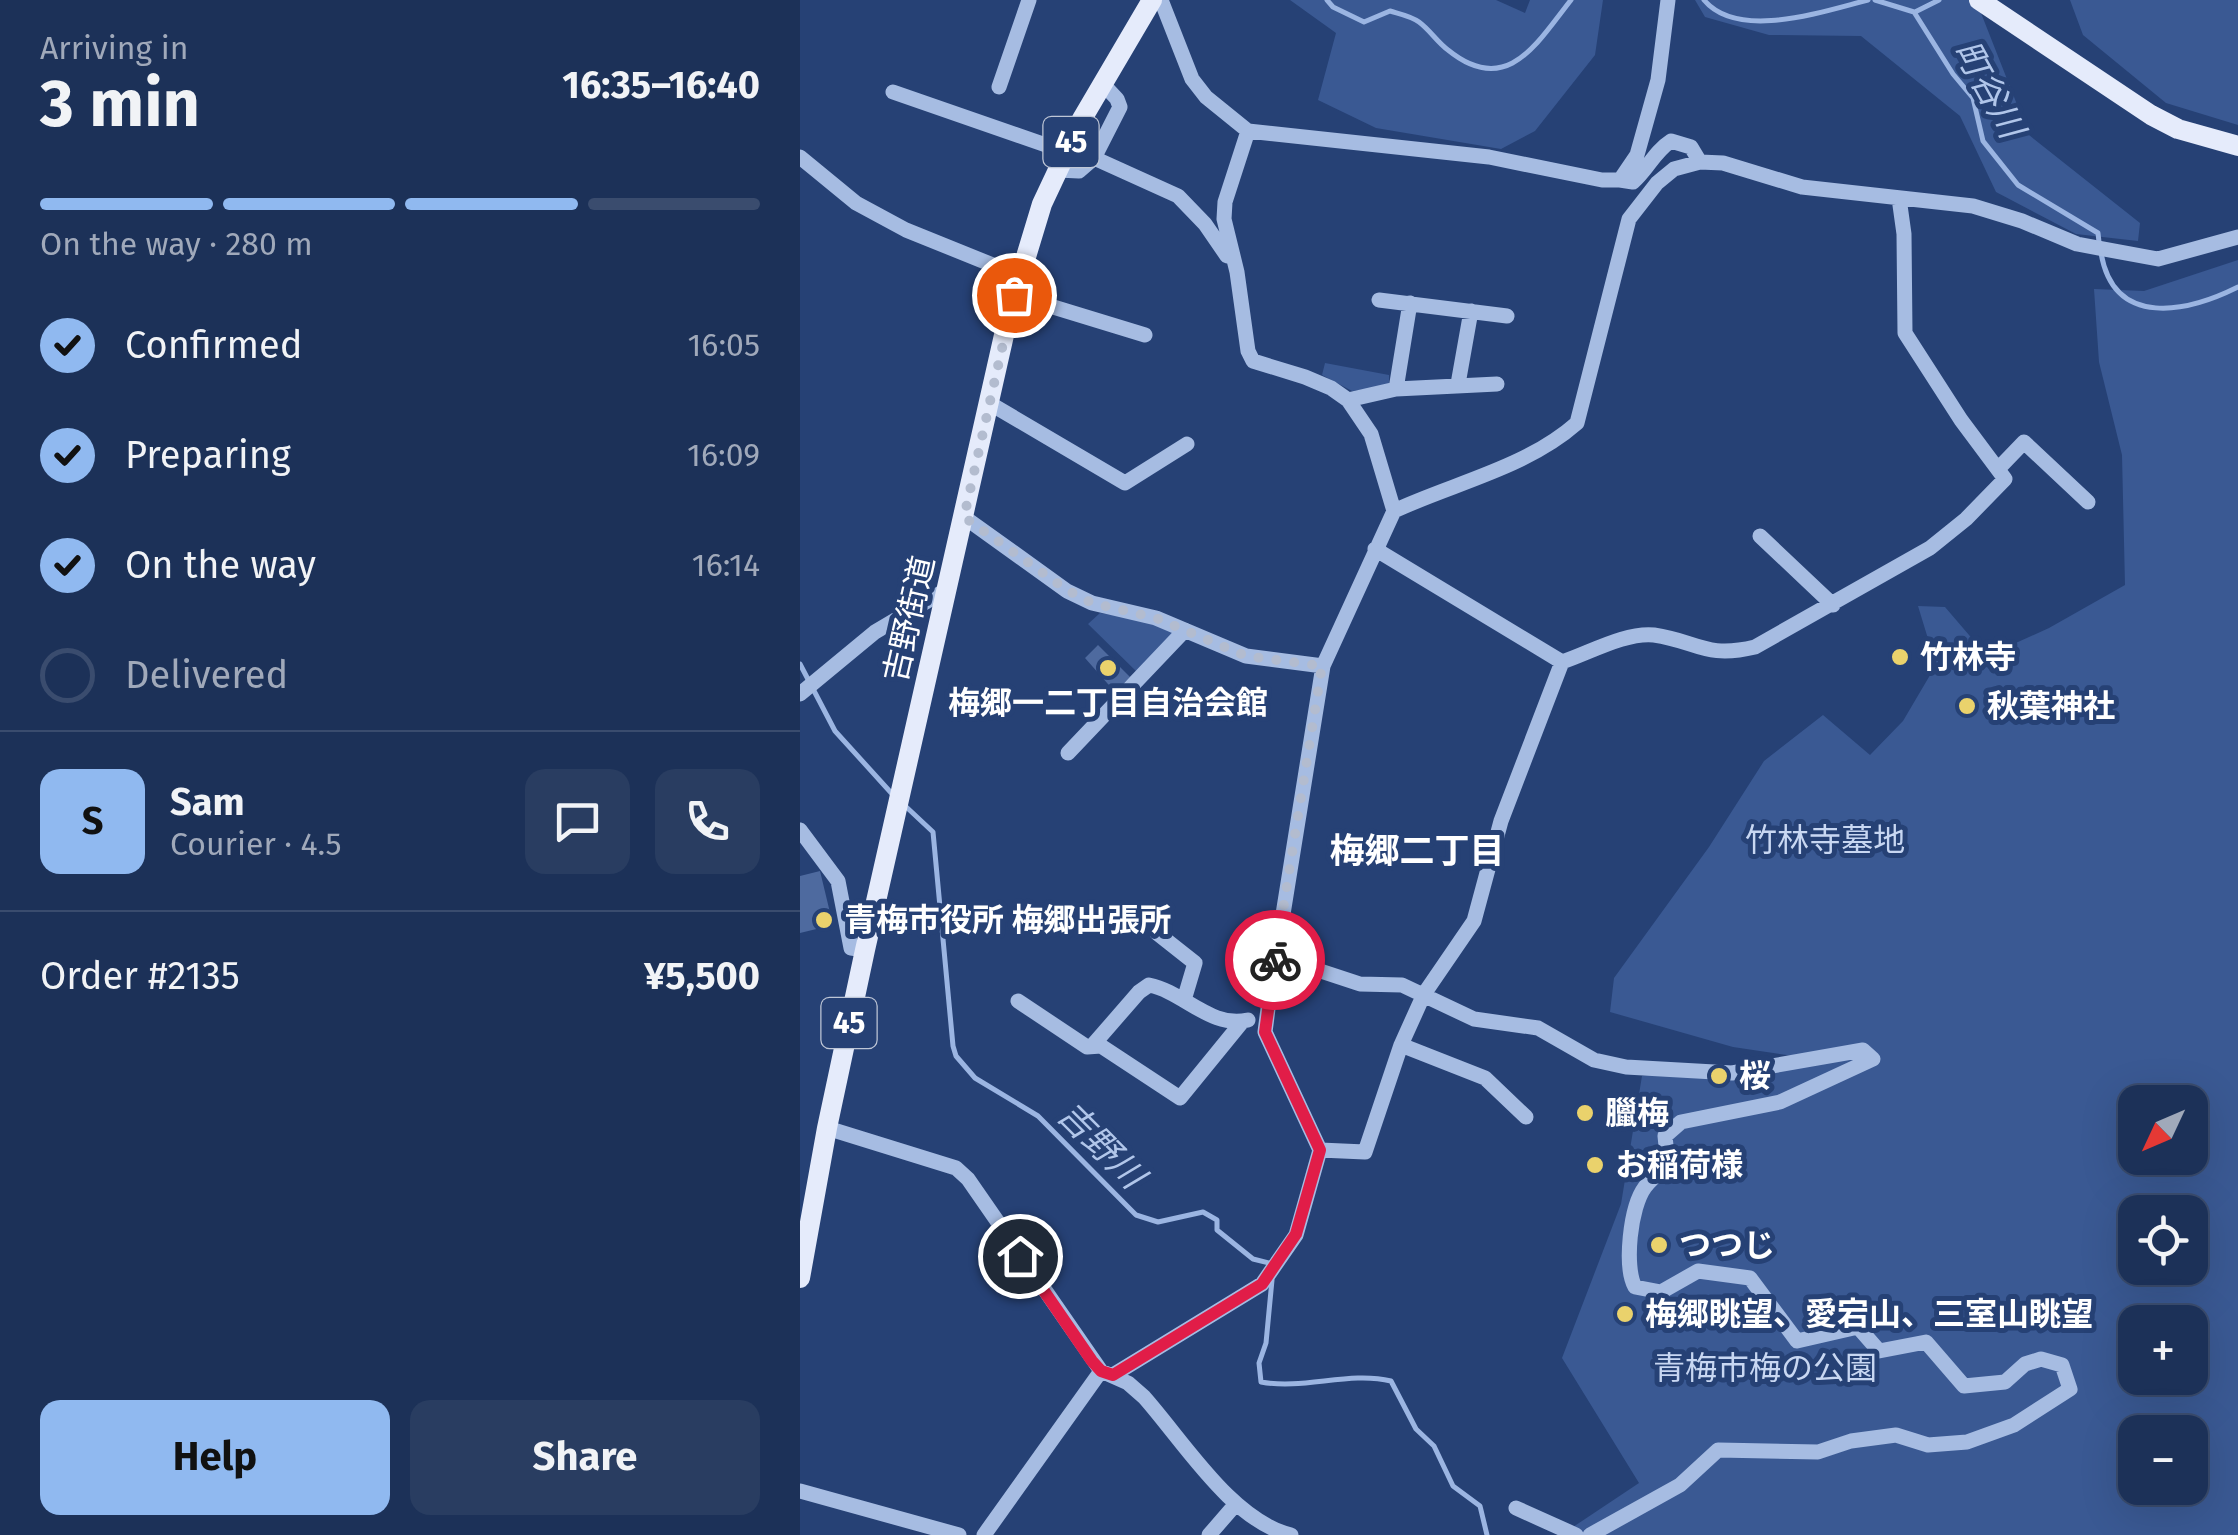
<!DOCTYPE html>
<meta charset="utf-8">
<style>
body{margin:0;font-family:"Fira Sans","Noto Sans JP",sans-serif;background:#293d61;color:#f1f3f6;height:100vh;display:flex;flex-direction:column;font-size:38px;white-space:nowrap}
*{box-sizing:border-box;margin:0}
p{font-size:32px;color:#a0a9ba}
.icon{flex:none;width:55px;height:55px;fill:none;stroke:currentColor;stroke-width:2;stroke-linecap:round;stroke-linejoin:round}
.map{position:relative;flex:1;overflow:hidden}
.panel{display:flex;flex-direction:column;background:#1c3158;width:800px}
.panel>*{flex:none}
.needle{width:65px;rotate:226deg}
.fabs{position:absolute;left:1318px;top:1085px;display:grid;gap:20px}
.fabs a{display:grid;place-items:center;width:90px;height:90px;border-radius:20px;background:#1c3158;box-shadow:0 10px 40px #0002,0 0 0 2px #3a4c6e;font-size:50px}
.pin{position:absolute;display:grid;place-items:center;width:85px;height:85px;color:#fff;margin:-42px;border:5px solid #fff;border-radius:50%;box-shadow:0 2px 10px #0007}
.courier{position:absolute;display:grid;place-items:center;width:100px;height:100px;margin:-50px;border:8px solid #e11d48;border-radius:50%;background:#fff;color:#222;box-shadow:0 2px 12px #0007}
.summary em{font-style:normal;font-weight:700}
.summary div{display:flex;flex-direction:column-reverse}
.summary{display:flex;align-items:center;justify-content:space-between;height:170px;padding:0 40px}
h1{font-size:65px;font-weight:700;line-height:75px}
.bar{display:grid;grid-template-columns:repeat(4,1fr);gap:15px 10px;align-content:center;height:120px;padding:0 40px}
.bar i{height:12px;border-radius:8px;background:#3a4c6e}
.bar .selected{background:#90b9f0}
.bar p{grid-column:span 4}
.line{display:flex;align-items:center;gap:25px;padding:0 40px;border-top:2px solid #3a4c6e}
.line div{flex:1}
.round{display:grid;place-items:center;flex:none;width:105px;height:105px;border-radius:20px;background:#293d61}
ol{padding:0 40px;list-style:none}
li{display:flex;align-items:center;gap:30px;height:110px}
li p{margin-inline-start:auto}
li .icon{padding:10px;border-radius:50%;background:#90b9f0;color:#111;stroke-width:4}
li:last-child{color:#a0a9ba}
li i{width:55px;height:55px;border:5px solid #3a4c6e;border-radius:50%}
.action{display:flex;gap:20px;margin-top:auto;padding:20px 40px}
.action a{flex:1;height:115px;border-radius:20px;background:#90b9f0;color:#111;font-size:40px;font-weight:700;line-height:115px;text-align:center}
.action a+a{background:#293d61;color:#f1f3f6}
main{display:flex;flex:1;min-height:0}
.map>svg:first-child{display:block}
.green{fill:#3a5993;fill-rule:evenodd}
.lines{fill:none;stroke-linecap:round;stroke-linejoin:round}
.stream{stroke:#9bb5e2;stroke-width:5}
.building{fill:#4e6a9f}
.minor{stroke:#a6bce2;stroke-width:15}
.major{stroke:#e5ebfb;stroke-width:20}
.done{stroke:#b3bccf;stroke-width:10;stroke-dasharray:0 18}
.route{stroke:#e11d48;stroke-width:12}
.poi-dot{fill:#ead26c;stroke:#264175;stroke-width:4}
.labels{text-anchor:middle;stroke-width:10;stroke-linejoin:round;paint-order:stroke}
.shield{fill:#264175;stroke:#bec6d6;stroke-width:2.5}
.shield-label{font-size:30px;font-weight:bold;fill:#fff}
.street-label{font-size:32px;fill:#fff;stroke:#264175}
.poi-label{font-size:32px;font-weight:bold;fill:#fff;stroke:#264175;text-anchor:start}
.park-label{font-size:32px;fill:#c8d7f2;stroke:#264175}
.water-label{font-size:35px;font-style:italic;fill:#b1c6ea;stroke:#264175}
.neighbourhood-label{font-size:35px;font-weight:bold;fill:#fff;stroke:#264175}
</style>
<main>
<section class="panel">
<div class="summary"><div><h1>3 min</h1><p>Arriving in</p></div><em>16:35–16:40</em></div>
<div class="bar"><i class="selected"></i><i class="selected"></i><i class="selected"></i><i></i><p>On the way · 280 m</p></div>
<ol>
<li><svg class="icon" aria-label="check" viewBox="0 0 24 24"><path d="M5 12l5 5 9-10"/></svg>Confirmed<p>16:05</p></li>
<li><svg class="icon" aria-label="check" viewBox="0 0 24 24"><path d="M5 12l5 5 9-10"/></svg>Preparing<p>16:09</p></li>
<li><svg class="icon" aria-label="check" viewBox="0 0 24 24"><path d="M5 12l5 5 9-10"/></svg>On the way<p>16:14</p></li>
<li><i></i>Delivered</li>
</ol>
<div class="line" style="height:180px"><b class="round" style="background:#90b9f0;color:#111">S</b><div><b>Sam</b><p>Courier · 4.5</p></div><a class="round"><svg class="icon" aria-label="chat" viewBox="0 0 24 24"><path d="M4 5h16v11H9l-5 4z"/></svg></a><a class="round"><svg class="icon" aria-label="phone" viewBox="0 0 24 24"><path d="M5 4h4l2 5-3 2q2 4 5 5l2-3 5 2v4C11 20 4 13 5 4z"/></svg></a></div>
<div class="line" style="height:130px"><div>Order #2135</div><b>¥5,500</b></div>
<div class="action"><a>Help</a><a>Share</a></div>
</section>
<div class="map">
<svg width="1438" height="1535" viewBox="0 0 1438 1535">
<rect width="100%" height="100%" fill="#264175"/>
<path class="green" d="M490,0H696L725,13L730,0H803L795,55L735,131L701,149L576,128L518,100L536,33Z
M895,0H1194L1181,13L1229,135L1340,223L1338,241L1276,234L1196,192L1160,116L1061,36L969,35L905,17Z
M1270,0H1438V125L1366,103L1283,35Z
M1438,260V1535H761L839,1483L762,1358L821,1204L842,1076L1014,1059L933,1047L810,1012L814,978L909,847L964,761L1023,715L1070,755L1103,721L1136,665L1118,606L1145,607L1187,656L1249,628L1325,585L1322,455L1299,362L1294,289L1344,291ZM1335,1102H1390V1158H1335ZM1335,1212H1390V1268H1335ZM1335,1322H1390V1378H1335ZM1335,1432H1390V1488H1335Z
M525,363L589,375V386L552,391L522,375Z
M300,613L346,620L372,630L373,636L338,673L288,624Z"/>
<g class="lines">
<path class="stream" d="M527,0L533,7L564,22L590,11C600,14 611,16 619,22C630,30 637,42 648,50C707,98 737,43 771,0
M904,0C938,41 1024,11 1068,0
M1075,0L1114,12L1153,74L1173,98L1183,141L1218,185L1298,233L1299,242
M1115,12L1139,0
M1301,253C1314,329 1388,312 1438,287
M0,664L35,731L94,796
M102,803L133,832L153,1046L156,1056L175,1078L238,1116L336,1215L358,1222L403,1212L417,1220V1230L453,1259L473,1264
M472,1280L466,1343L459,1363L461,1382C504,1390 549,1371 591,1381L616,1429L634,1446L653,1486L680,1506L687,1535"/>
</g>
<path class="building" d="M298,645L330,677L315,692L285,658Z
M20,871L33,925L0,933V876Z"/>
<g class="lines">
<path class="minor" d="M361,0L392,79L406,97L448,131L689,157L802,180H820L837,155L858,80L868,0
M199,87L229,0
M93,92L266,152
M448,131L425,202L424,219L437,272L448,351L453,361L505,377L531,388L548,400L596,389L697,384
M0,157L56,203L106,230L220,276
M294,158L378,196L405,224L427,256
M258,170L279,171L294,158L320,107L317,99L303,84
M820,180L833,182C848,169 854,152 871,141L891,147L900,162
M214,295L345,335
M579,300L707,316
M658,384L671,311
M596,389L610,303
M548,400L571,434L594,511L523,666L469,1001L465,1032L520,1150L565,1152L601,1045L624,994L674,921L701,821L762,662L575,549
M189,403L325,483L387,444
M1198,469L1224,442L1288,502
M594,511C654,483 726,468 777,423L829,219L857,183L874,169L900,162L923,163L1002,187L1173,206L1222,221L1277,244L1358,259L1438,237
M164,517L267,591L292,603L356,618L446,656L523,666
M960,536L1033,605
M762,662C789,653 826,632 854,635C897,641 905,659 955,647L1130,548L1166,519L1205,479L1161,420L1105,333L1104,234L1099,198
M0,694L75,632L146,590
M268,753L385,630
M0,830L38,881L51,948L65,950
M357,933L395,963L384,1000
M475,956L560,984L602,985L674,1019L738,1028L794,1060L826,1067L932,1073L1063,1050L1073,1059L980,1102L881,1122L865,1136L868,1165C860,1172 851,1179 845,1187C830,1207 824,1267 835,1287L861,1292L898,1271L950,1278L997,1341L1058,1327L1079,1351L1126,1342L1164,1386L1205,1382L1225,1364L1241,1359L1262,1365L1270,1389L1214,1425L1167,1442L1128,1445L1096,1435L1051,1441L1018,1452L918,1450L880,1485L790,1535
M218,1001L287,1047L301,1046L380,1098L442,1022
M601,1045L685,1078L726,1117
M292,1046L339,992L349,985C384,992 411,1029 448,1020
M27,1128L156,1168L168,1179L301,1371L328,1383L344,1397C384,1442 432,1521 491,1535
M313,1375L462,1284L496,1235L520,1150
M0,1491L159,1535
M716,1508L776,1535
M184,1535L301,1371
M409,1535L435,1505"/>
<path class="major" d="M1179,0L1351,115L1378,129L1438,146
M0,1278L27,1128L65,950L209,313L242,204L282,119L352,0"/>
</g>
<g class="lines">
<path class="done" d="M214,295L164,517L267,590L292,603L356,618L446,656L522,666L475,960"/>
<path class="route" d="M220,1256L292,1361L301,1371L313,1375L462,1284L496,1234L520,1150L465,1032L475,960"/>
</g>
<g class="poi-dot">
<circle cx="1100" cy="657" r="10"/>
<circle cx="308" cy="668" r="10"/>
<circle cx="1167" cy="706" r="10"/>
<circle cx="24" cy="920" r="10"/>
<circle cx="919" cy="1076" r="10"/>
<circle cx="785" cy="1113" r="10"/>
<circle cx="795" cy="1165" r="10"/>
<circle cx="859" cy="1245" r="10"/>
<circle cx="825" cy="1314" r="10"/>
</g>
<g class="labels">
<g class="shield">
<rect x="243.5" y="117" width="55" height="50" rx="8"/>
<rect x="21.5" y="998" width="55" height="50" rx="8"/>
</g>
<g class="shield-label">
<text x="271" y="152">45</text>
<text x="49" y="1033">45</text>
</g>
<g class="street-label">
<text transform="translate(109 619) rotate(-77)" y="11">吉野街道</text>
</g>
<g class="poi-label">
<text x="1120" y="668">竹林寺</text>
<text x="308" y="714" text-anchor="middle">梅郷一二丁目自治会館</text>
<text x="1187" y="717">秋葉神社</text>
<text x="44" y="931">青梅市役所 梅郷出張所</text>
<text x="939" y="1087">桜</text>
<text x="805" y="1124">臘梅</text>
<text x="815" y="1176">お稲荷様</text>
<text x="879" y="1256">つつじ</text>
<text x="845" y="1325">梅郷眺望、愛宕山、三室山眺望</text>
</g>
<g class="park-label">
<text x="1025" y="851">竹林寺墓地</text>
<text x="965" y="1379">青梅市梅の公園</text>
</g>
<g class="water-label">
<text transform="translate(1189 89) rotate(61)" y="12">町谷川</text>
<text transform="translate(301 1145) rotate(45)" y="12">吉野川</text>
</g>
<g class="neighbourhood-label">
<text x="617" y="863">梅郷二丁目</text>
</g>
</g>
</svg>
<div class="fabs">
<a><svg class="needle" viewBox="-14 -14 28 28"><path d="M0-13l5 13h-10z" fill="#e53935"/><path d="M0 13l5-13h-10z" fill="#a0a9ba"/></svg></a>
<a><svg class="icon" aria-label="locate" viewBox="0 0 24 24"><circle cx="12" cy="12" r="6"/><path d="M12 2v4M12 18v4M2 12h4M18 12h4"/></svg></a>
<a>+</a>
<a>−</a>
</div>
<div class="pin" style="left:214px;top:295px;background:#ea580c"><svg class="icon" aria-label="bag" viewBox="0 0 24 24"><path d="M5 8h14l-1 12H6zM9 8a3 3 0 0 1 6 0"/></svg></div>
<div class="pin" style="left:220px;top:1256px;background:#1f2937"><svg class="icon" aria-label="home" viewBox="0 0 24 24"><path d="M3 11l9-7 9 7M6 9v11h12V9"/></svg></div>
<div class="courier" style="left:475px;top:960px"><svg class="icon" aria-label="bike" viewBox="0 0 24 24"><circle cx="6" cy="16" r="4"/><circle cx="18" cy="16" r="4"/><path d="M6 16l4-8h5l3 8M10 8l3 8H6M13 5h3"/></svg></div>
</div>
</main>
